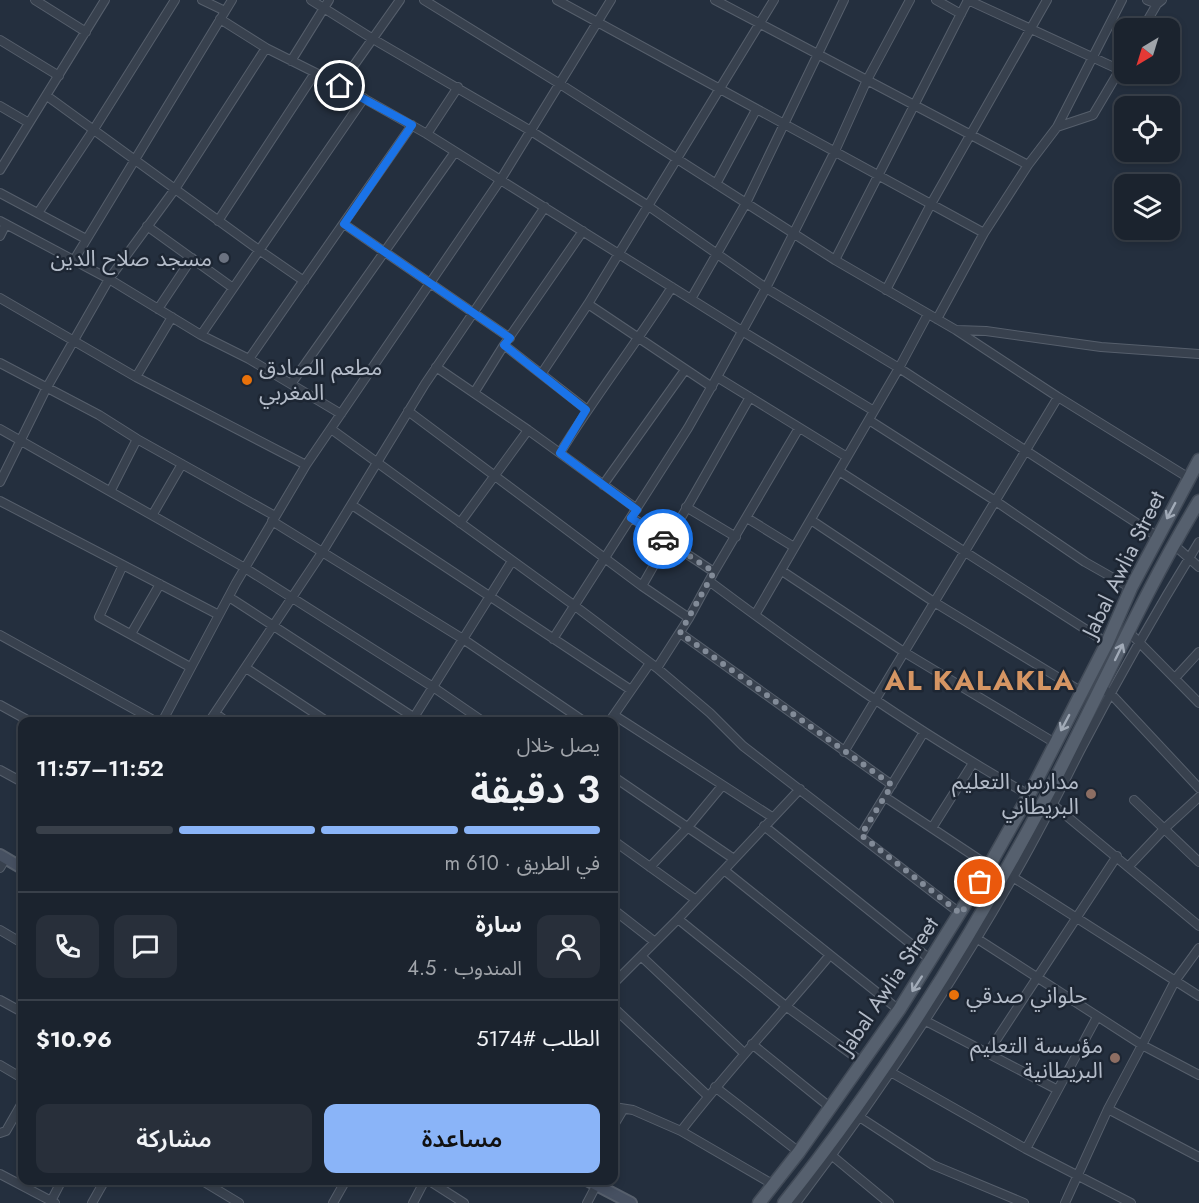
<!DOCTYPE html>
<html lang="ar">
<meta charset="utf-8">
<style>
body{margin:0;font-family:Jost,"Noto Sans Arabic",sans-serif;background:#282f3a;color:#f1f3f6;direction:rtl;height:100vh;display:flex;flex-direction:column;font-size:22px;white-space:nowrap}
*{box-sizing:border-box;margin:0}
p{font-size:20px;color:#a0a4aa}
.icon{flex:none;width:33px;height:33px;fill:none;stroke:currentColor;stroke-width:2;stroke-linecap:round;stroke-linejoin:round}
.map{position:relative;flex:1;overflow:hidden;direction:ltr}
.sheet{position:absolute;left:18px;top:717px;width:600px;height:468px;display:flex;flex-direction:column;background:#1b232e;border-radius:12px;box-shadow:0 3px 9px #0003,0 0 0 2px #39404a;direction:rtl}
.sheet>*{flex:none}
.needle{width:39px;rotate:218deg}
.fabs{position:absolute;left:1114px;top:18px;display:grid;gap:12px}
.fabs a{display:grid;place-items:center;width:66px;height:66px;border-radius:12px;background:#1b232e;box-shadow:0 3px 9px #0003,0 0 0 2px #39404a;font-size:30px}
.pin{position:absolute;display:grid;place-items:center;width:51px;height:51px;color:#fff;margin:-26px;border:3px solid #fff;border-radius:50%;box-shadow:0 2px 6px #0007}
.courier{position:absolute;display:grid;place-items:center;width:60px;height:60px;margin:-30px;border:4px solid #1a73e8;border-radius:50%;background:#fff;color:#222;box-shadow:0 2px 8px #0007}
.summary em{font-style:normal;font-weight:600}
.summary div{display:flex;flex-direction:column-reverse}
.summary{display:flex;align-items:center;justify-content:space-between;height:102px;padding:0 18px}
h1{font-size:39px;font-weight:600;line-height:45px}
.bar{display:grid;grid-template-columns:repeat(4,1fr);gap:9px 6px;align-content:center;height:72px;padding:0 18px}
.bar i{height:8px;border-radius:4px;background:#39404a}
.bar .selected{background:#8ab4f8}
.bar p{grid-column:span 4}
.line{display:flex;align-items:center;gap:15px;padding:0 18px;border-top:2px solid #39404a}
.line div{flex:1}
.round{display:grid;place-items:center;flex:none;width:63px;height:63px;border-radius:12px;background:#282f3a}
.primary-button{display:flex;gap:12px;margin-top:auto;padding:12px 18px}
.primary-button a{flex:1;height:69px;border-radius:12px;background:#8ab4f8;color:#111;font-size:24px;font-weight:600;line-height:69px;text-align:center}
.primary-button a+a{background:#282f3a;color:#f1f3f6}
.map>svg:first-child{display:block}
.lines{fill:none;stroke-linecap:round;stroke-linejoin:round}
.street-casing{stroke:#565f6c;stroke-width:10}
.secondary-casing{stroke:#565f6c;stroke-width:14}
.primary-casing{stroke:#414a57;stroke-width:15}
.street{stroke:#38414e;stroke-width:8}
.secondary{stroke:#465061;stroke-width:10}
.primary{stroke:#56606e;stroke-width:12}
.oneway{stroke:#a1aab7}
.done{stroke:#828b98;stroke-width:6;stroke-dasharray:0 10.8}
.route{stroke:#1a73e8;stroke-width:8}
.worship-dot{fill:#6b7280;stroke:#1d2633;stroke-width:2}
.food-dot{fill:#e8710a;stroke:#1d2633;stroke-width:2}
.education-dot{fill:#8d6e63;stroke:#1d2633;stroke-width:2}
.labels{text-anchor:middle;stroke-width:5;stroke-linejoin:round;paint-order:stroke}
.poi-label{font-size:22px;fill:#b4bcc9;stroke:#1d2633;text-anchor:end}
.street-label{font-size:22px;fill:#b4bcc9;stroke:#1d2633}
.district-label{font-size:28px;font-weight:bold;letter-spacing:1.5px;fill:#d59563;stroke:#1d2633}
</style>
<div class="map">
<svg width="1199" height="1203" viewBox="0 0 1199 1203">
<rect width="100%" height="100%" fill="#242f3e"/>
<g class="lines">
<g class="street-casing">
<path id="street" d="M35,0L86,32
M202,0L225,11
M311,0L373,39L531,131L647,205L766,288L899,368L1158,537
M424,0L560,84L835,260L956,330L1058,397L1189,478
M557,0L984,233
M715,0L1028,165
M936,0L961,14
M968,0L1120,70
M1147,0L1157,4
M220,19L266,48L340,85L427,134L742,331L874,411
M1143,28L1157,4L1162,0
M0,40L59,76
M291,61L329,0
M340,85L400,0
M47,96L259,250L304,281
M0,106L29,123
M1057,127L1093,115L1125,61
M427,134L458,87
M0,170L105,0
M716,184L756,110
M0,193L86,239
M38,213L94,129L175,0
M0,221L109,279L201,335L249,359L341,414
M218,221L315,73
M344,224L510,338
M147,226L233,288
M0,236L6,224
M74,260L232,0
M835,260L968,0
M886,290L931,204L1047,0
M0,298L136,377L306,465
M691,299L746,203L844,0
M588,304L712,387
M158,309L192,258
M937,319L984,233L1028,165L1057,127L1122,0
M957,330L986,331L1101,347L1199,354
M201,335L364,98
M504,345L586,409
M249,359L412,125
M0,363L99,415L137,439L275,516
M436,367L528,430L637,509
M542,373L588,304L774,0
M136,377L172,317
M717,377L847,457
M291,384L455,152
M474,393L504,345L583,231
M408,411L642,586L689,618
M869,420L994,500L1085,562L1131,588
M0,429L245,568L433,687L484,722
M331,429L575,606L657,668L710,713L743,746L961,914
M560,453C595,396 636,344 672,287
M839,471L1107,643
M0,482L46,389L109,279L175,189L266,48
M603,485L685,370
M111,490L137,439
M0,501L219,615
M352,505L631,690
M686,507L736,537
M153,514L182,464
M631,517L714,572
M747,518L794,547
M811,520L934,602L1082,692
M272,521L463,639L585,722
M460,523L528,430
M1173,544L1199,567
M123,565L99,617L190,667
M782,571L904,652L1055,743
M709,581C812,658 917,732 1029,795
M642,586L750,397
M229,597L421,722
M755,615L899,368L928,314
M1129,632L1199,703
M680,633L892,785
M131,634L160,584
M0,635L157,722
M553,639L688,428L717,377L766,288L835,151L867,80L910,0
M246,668L328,722
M657,668L689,618L714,572L799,428
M1175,678L1199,652
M1101,688L1111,694L1199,788
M0,705L31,722
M215,713L227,722
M614,715L772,817
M162,722L236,583L306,465L501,179L611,0
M209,722L323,551L425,384L545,207
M411,722L512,561
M609,722L650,663
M844,752L1058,397
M0,770L22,782
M614,777L734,859
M885,797L989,866
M1134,800L1199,862
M1051,803L1199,926
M764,826L931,960
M932,828L973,763
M861,835L924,732
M614,841L696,900
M1129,866L1164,829L1199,797
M650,867L688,827L722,786
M0,868L6,858
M724,870L899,1010
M1011,876L1199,996
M614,910L655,942
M678,919L787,1007L862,1062
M0,930L22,943
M973,936L1142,1045L1199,1075
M642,957L744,1053
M614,983L678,919L800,789
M0,1000L22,1012
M614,1008L708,1096
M922,1019L1056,1089
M752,1044L831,1108
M987,1054L1117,856
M0,1065L22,1078
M887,1070L1026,1149L1131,1203
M715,1087L799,1152
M614,1107L633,1110L681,1131L774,1185
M1108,1109L1199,1157
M858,1116L933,1165L1024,1203
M614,1125L623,1110
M681,1131C728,1070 781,1014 830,955
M0,1133L6,1131L22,1103
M1026,1149L1097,1017
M830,1154L889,1203
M0,1174L55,1203
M201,1180L239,1203
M428,1180L464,1203
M50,1203L62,1180
M92,1203L105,1180
M333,1203L346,1180
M413,1203L425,1180
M587,1203L596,1186
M796,1203C875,1099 947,992 1012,879C1037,837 1058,794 1080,751C1117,680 1157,610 1199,542
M1065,1203L1108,1109L1142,1045L1175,981L1199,948"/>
</g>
<g class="secondary-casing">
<path id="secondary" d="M0,855L22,868
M587,1180L631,1203"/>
</g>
<g class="primary-casing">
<path id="primary" d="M759,1203L799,1152L899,1010L989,866L1029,795L1107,643L1131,588L1199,460
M784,1203C884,1078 970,940 1045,799C1097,700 1141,597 1199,501"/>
</g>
<use href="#street" class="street"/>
<use href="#secondary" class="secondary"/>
<use href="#primary" class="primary"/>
</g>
<defs><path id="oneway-shaft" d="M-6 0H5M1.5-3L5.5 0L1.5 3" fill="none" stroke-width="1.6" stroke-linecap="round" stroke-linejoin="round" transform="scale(1.5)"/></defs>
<g class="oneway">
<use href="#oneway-shaft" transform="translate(1171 511) rotate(118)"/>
<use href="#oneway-shaft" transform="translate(1119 652) rotate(-64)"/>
<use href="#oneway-shaft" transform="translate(1065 723) rotate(118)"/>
<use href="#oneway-shaft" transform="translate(917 984) rotate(123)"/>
</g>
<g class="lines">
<path class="done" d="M663,539L714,572L680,633L892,785L861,835L961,914L980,882"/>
<path class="route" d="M340,86L412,125L344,224L510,338L504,345L586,410L560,453L637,510L631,518L663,539"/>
</g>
<circle class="worship-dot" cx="224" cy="258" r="6"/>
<g class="food-dot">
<circle cx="247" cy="380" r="6"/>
<circle cx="954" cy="995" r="6"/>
</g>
<g class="education-dot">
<circle cx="1091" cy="794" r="6"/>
<circle cx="1115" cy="1058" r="6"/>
</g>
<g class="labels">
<g class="poi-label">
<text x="212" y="266">مسجد صلاح الدين</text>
<text x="259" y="375" text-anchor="start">مطعم الصادق<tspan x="259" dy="25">المغربي</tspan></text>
<text x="1079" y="789">مدارس التعليم<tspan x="1079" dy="25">البريطاني</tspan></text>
<text x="966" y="1003" text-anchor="start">حلواني صدقي</text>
<text x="1103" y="1053">مؤسسة التعليم<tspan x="1103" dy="25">البريطانية</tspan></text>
</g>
<g class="street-label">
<text transform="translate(1123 564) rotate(-64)" y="8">Jabal Awlia Street</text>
<text transform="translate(888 985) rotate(-56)" y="8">Jabal Awlia Street</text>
</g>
<g class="district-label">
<text x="980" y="690">AL KALAKLA</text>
</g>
</g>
</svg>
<div class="fabs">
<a><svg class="needle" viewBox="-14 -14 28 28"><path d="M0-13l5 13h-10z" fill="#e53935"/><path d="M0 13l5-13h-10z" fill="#a0a4aa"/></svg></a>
<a><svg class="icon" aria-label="locate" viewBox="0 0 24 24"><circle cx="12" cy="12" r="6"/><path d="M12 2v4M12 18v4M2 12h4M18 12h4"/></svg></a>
<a><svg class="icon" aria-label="layers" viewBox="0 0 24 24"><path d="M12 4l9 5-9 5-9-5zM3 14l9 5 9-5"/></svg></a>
</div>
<div class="pin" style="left:980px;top:882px;background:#ea580c"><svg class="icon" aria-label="bag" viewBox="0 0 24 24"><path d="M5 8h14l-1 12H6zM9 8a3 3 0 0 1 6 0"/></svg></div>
<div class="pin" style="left:340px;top:86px;background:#1f2937"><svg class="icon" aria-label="home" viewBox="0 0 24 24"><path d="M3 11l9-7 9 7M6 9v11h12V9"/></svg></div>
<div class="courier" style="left:663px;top:539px"><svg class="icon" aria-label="car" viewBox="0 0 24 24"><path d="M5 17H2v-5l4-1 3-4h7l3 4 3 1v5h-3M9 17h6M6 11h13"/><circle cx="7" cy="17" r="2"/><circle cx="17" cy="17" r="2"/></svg></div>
<section class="sheet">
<div class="summary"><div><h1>3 دقيقة</h1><p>يصل خلال</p></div><em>11:52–11:57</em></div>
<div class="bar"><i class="selected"></i><i class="selected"></i><i class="selected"></i><i></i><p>في الطريق · 610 m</p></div>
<div class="line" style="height:108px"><a class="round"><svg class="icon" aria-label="person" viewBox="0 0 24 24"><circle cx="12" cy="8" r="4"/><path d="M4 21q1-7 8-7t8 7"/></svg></a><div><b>سارة</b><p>المندوب · 4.5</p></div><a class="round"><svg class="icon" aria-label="chat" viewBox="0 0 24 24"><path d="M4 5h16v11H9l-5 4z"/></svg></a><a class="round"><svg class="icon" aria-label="phone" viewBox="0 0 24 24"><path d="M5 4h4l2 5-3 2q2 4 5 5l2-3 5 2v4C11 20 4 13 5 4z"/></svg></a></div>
<div class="line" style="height:78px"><div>الطلب #5174</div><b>$10.96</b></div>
<div class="primary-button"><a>مساعدة</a><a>مشاركة</a></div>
</section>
</div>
